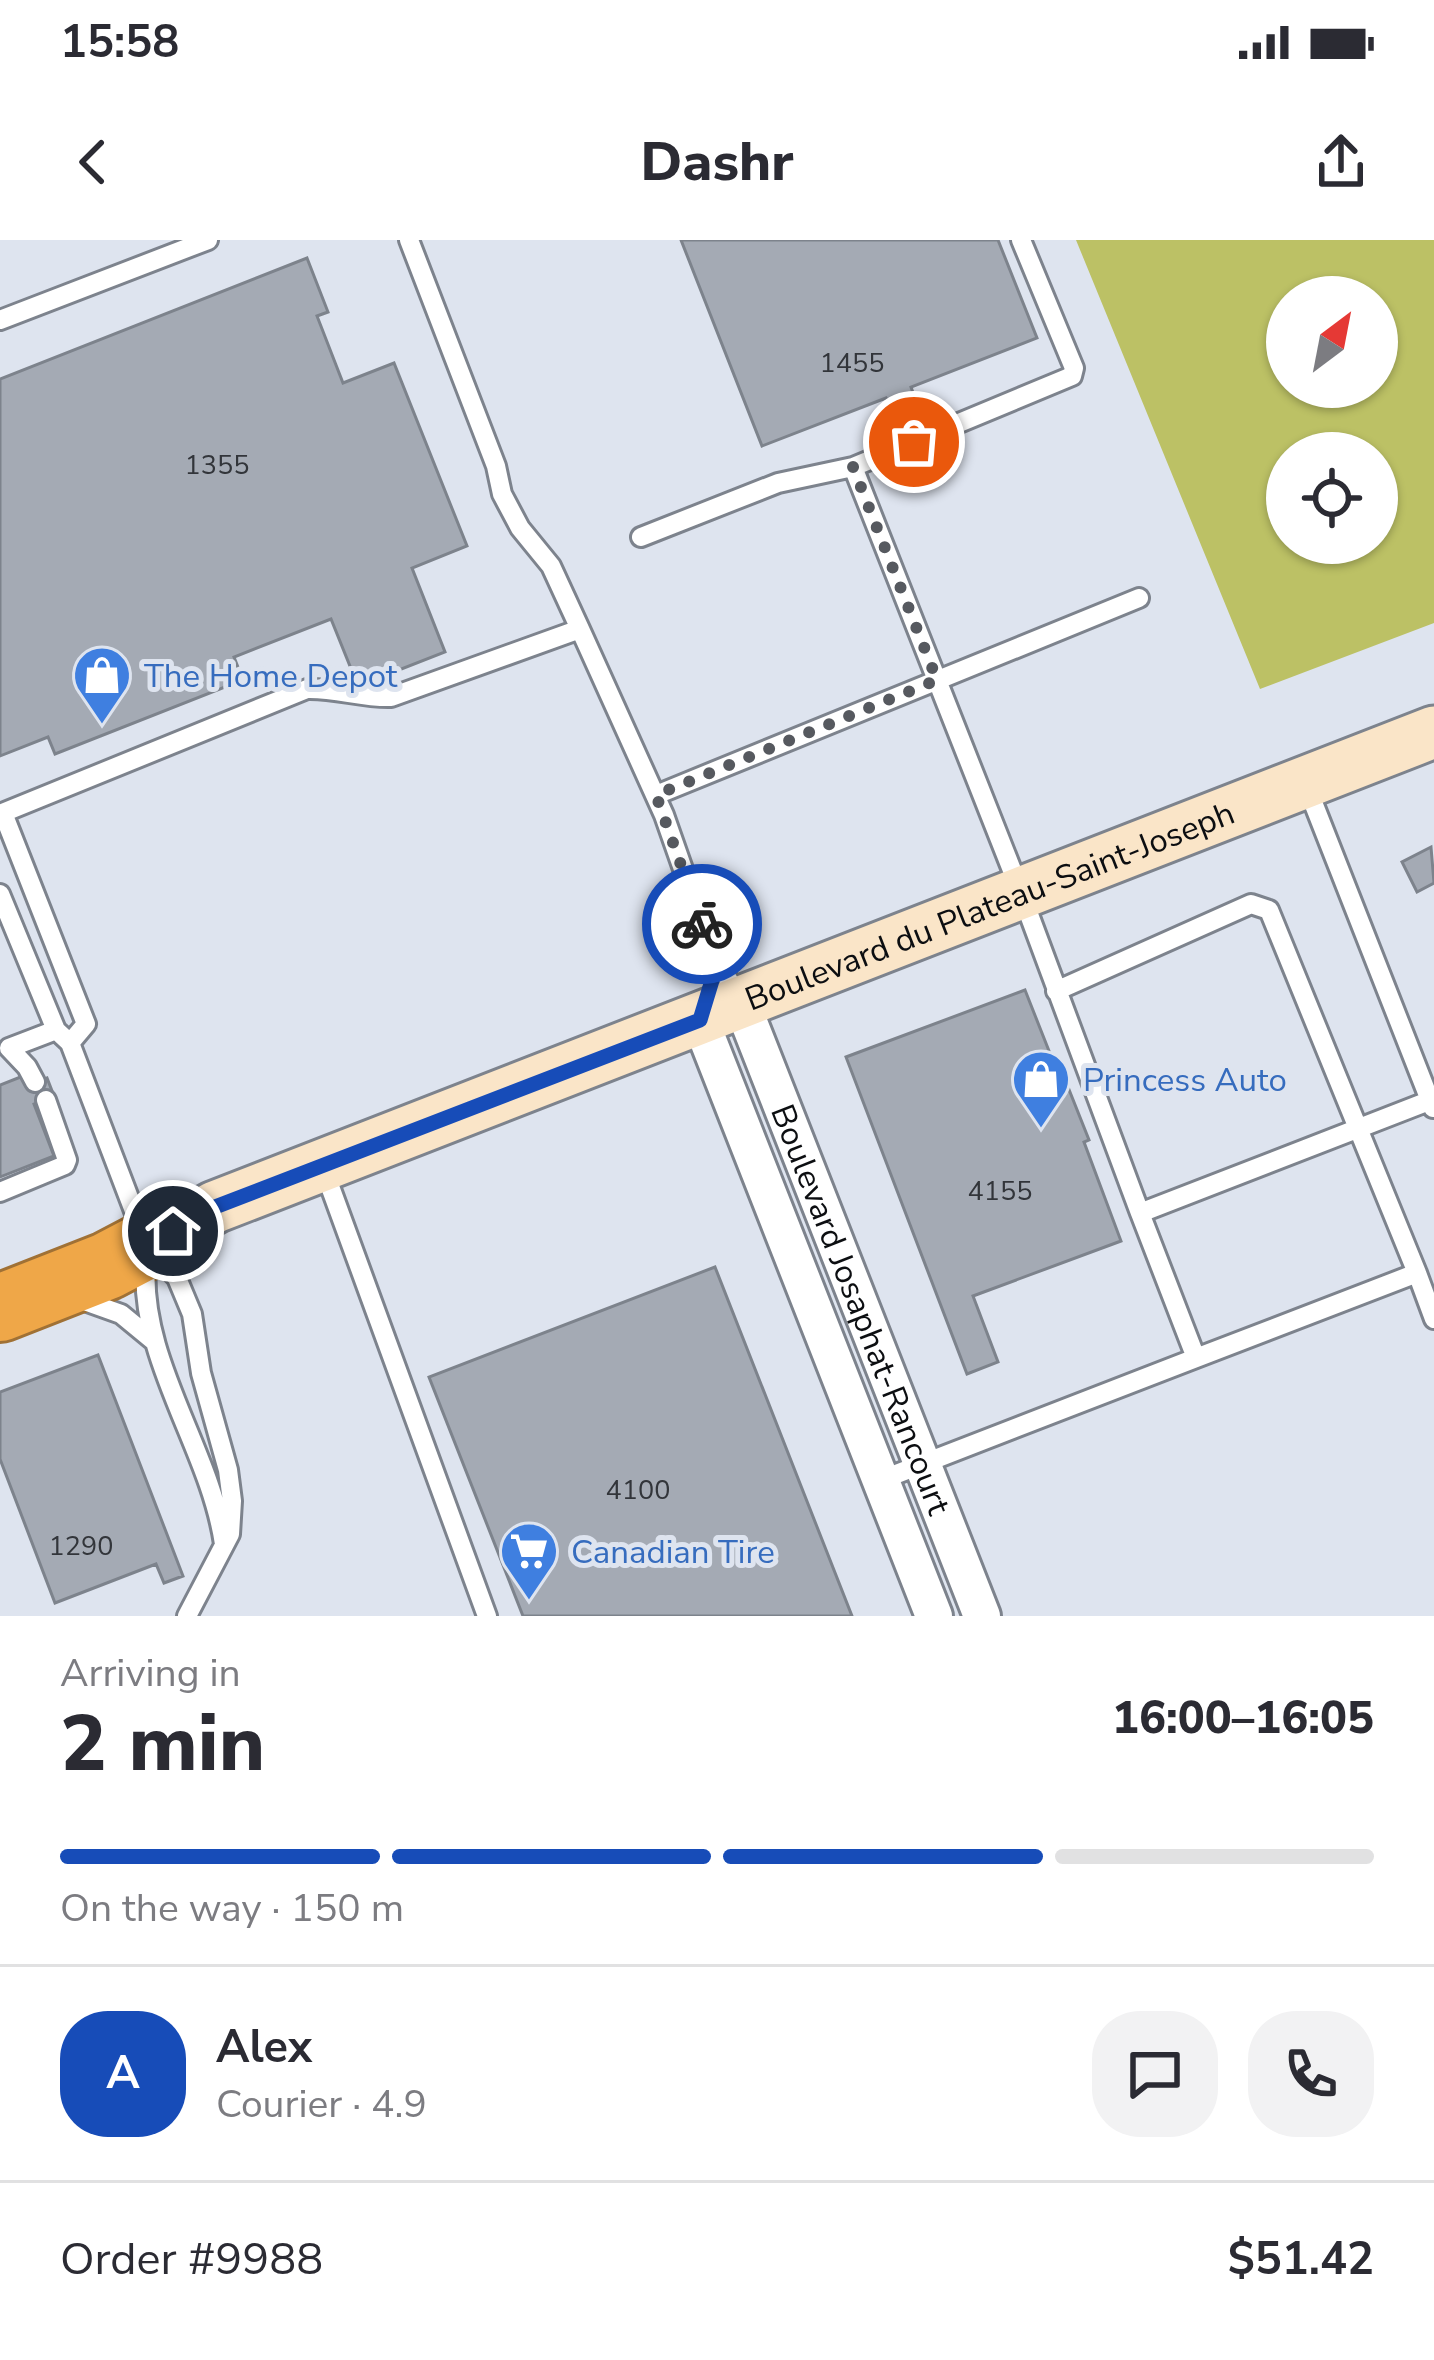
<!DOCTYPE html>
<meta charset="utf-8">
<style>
body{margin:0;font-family:"Nunito Sans",sans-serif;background:#f2f2f3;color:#2b2b33;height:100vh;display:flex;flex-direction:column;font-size:45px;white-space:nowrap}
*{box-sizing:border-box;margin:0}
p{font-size:39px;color:#7c7c81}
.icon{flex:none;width:66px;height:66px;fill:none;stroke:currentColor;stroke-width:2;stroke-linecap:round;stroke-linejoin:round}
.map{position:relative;height:1376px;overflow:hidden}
.side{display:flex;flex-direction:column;background:#fff;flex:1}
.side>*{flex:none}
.needle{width:78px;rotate:32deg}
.buttons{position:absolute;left:1266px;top:36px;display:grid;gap:24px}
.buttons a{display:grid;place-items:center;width:132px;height:132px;border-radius:50%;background:#fff;box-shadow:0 3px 9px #0004;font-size:60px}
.pin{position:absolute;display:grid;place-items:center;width:102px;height:102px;color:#fff;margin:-51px;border:6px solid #fff;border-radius:50%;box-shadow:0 3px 12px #0007}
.courier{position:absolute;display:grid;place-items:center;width:120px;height:120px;margin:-60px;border:9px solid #174cb8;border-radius:50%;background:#fff;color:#222;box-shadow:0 3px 15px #0007}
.overview em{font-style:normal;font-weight:800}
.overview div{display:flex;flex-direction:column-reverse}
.overview{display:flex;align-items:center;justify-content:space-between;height:204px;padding:0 60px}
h1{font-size:78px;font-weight:800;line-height:90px}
.bar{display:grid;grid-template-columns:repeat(4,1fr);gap:18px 12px;align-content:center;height:144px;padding:0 60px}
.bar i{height:15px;border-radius:9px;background:#e1e1e2}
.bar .selected{background:#174cb8}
.bar p{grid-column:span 4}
.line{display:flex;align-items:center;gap:30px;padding:0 60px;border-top:3px solid #e1e1e2}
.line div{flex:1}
.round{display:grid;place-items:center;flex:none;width:126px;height:126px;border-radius:48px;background:#f2f2f3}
.status{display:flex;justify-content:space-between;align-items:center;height:84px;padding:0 60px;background:#fff;direction:ltr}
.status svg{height:33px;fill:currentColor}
header{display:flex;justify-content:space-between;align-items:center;height:156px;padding:0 60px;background:#fff;font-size:54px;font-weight:800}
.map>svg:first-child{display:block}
.green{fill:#bcc165;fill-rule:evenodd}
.building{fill:#a4aab4;stroke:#7d838c;stroke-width:3}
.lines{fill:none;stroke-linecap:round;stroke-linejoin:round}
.lane-casing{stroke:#7d838d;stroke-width:24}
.street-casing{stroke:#7d838d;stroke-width:42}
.secondary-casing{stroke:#7d838d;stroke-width:57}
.highway-casing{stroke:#a07135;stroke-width:72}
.lane{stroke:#fff;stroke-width:18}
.street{stroke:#fff;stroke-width:36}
.secondary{stroke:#fae5c8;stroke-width:51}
.highway{stroke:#efa748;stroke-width:66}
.done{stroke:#56595f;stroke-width:12;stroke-dasharray:0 21.6}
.route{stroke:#174cb8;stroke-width:15}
.labels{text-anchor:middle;stroke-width:10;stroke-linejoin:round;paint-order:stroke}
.number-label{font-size:27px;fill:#32353a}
.shop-label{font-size:33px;fill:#366cbe;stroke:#dee4ef;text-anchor:start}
.street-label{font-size:33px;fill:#0c0e11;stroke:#dee4ef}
</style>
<div class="status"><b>15:58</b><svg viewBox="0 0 49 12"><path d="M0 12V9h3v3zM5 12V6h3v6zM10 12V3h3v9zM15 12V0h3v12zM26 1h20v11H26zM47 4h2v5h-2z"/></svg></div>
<header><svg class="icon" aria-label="back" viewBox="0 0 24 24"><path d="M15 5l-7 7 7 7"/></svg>Dashr<svg class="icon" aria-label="share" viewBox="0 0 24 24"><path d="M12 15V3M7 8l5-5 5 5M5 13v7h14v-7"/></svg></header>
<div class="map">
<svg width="1434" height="1376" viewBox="0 0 1434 1376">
<rect width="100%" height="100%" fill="#dee4ef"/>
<path class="green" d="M1076,0H1434V383L1260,449ZM1287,57H1377V147H1287ZM1287,213H1377V303H1287Z"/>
<path class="building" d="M681,0H998L1037,98L911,147L916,161L905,165L892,170L886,158L762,206Z
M307,18L328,72L317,76L343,143L394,123L467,306L412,328L445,412L358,446L331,379L234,417L243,440L55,514L48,497L0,516V139Z
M1431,607L1434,643L1417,652L1402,622Z
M1025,750L1064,849L1068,847L1089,900L1084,902L1121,1001L973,1056L998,1122L967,1134L846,817Z
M23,836L27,846L47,838L54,856L34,864L54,916L0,937V845Z
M715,1027L852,1376H523L429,1137Z
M98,1115L183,1336L164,1343L156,1324L55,1363L0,1219V1152Z"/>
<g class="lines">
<g class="lane-casing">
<path id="lane" d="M409,0L496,226L502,254L520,288L551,326L580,389L664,575L711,709L738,757
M0,80L208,0
M853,227L1021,653L1140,973L1434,859
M641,297L778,243L853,227L1072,136L1074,128L1021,0
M1307,547L1433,868
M656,555L1139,358
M3,573L86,784L70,803
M0,574L307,449C336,448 362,458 391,457L580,389
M0,654L56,790L70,803L147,1005L177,1038L192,1074L201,1133L228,1230L232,1261L230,1294L187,1376
M1056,751L1251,664L1269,670L1417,1033L1196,1118L1140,973
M35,842L27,827L9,808L56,790
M324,930L487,1376
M0,952L65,925L67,920L46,860
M146,1021C138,1120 210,1208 224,1304
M1417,1033L1434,1079
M79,1059L121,1074L155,1102
M881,1240L1196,1118"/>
</g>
<g class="street-casing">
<g id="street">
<path id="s1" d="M741,762L982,1376"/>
<path d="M700,780L934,1376"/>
</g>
</g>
<g class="secondary-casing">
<g id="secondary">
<path id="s2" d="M147,1005L215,967L1434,492"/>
</g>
</g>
<g class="highway-casing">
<path id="highway" d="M0,1068L107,1026L147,1005"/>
</g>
<use href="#lane" class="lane"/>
<use href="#street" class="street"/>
<use href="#secondary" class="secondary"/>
<use href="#highway" class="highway"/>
</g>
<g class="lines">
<path class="done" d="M702,684L656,555L937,440L853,227L914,202"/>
<path class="route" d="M173,991L215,967L700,780L717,724L702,684"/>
</g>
<defs>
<g id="shop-pin" transform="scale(3)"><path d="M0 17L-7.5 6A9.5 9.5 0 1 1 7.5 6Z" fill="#3f7fe0" stroke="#dee4ef"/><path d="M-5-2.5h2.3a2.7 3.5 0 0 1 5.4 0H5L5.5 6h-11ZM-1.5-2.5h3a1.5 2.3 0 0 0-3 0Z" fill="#fff"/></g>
<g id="supermarket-pin" transform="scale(3)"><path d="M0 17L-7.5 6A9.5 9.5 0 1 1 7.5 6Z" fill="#3f7fe0" stroke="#dee4ef"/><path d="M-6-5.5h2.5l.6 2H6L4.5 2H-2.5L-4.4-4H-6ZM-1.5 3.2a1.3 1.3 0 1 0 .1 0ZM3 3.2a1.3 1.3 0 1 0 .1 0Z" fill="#fff"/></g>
</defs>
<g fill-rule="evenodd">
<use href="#shop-pin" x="102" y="435"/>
<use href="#shop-pin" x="1041" y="839"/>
<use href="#supermarket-pin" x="529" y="1311"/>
</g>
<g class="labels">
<g class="number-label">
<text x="852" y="132">1455</text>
<text x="217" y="234">1355</text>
<text x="1000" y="960">4155</text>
<text x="638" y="1259">4100</text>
<text x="81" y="1315">1290</text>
</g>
<g class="shop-label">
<text x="144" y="447">The Home Depot</text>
<text x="1083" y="851">Princess Auto</text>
<text x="571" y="1323">Canadian Tire</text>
</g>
<g class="street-label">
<text dy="12" stroke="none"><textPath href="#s2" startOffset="909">Boulevard du Plateau-Saint-Joseph</textPath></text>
<text dy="12" stroke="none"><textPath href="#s1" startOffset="330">Boulevard Josaphat-Rancourt</textPath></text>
</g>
</g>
</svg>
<div class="buttons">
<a><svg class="needle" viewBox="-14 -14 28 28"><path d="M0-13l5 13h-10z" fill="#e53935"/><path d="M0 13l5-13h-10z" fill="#7c7c81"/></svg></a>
<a><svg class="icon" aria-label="locate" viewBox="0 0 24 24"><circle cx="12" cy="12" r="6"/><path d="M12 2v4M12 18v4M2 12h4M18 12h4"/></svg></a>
</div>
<div class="pin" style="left:914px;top:202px;background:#ea580c"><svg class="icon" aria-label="bag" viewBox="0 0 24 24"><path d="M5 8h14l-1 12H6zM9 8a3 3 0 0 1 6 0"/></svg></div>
<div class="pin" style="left:173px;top:991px;background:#1f2937"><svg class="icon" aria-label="home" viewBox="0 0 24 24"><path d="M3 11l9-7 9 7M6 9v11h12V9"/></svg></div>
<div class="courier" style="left:702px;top:684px"><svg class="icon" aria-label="bike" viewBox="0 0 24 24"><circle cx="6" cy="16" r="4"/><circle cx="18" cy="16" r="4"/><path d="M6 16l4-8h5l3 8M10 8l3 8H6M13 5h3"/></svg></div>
</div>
<section class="side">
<div class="overview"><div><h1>2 min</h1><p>Arriving in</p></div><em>16:00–16:05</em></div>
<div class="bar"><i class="selected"></i><i class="selected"></i><i class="selected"></i><i></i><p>On the way · 150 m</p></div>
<div class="line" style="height:216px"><b class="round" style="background:#174cb8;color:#fff">A</b><div><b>Alex</b><p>Courier · 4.9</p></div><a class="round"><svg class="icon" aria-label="chat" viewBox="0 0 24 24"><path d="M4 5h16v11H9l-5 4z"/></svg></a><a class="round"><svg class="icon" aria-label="phone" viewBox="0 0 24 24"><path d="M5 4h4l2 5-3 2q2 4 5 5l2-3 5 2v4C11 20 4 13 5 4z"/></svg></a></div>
<div class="line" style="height:156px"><div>Order #9988</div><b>$51.42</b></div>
</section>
